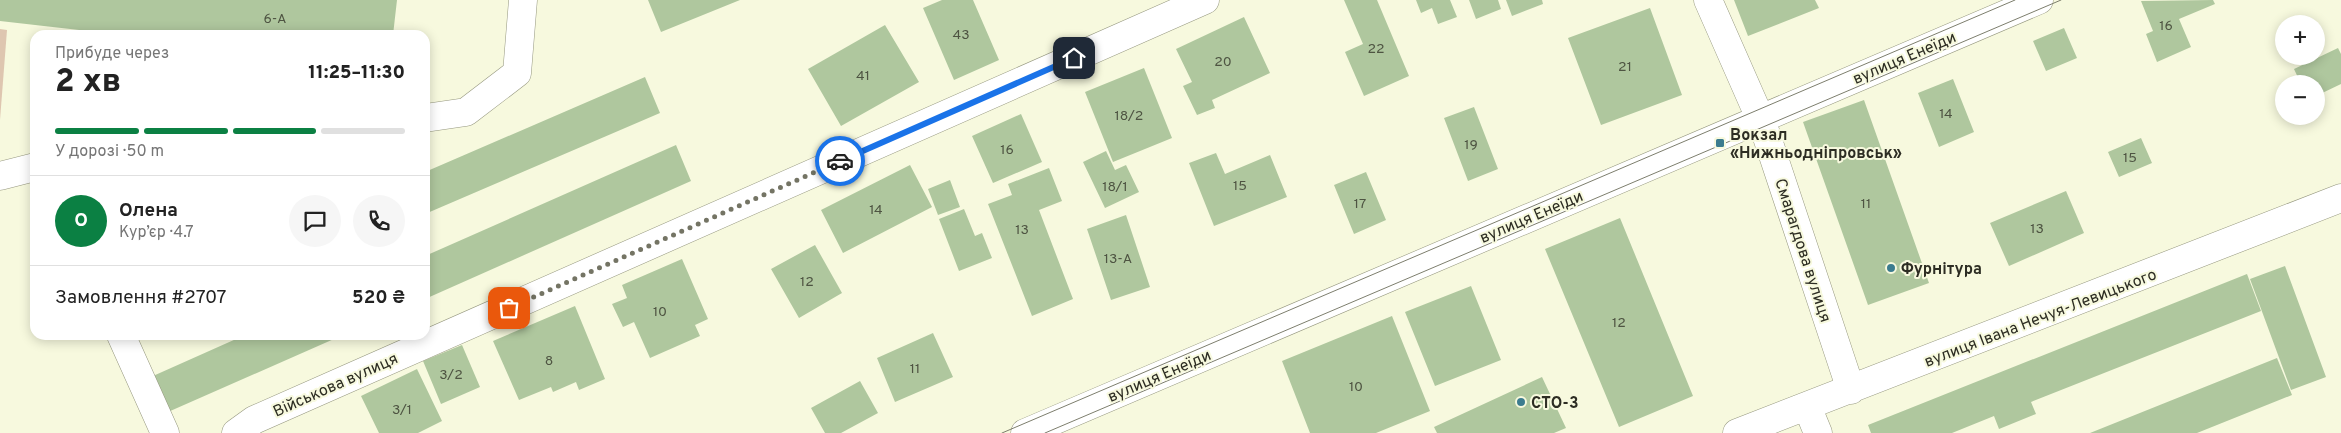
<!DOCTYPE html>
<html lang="uk">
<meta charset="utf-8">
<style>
body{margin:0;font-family:Overpass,sans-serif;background:#f6f6f6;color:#222;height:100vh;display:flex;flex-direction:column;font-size:19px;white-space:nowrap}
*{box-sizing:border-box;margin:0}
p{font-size:16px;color:#767676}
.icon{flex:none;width:28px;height:28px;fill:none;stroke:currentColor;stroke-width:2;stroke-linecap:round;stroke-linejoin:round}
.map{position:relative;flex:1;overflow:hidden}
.drawer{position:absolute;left:30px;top:30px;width:400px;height:310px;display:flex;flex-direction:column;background:#fff;border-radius:15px;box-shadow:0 2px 12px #0003}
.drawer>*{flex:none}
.fabs{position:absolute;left:2275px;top:15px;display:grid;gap:10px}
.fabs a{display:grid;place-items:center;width:50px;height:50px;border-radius:50%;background:#fff;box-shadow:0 2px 12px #0003;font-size:25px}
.pin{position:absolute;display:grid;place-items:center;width:42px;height:42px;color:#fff;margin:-21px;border-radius:10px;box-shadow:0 2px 8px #0006}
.courier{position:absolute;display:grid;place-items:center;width:50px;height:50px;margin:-25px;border:4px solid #1a73e8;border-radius:50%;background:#fff;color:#222;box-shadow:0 1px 6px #0007}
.head em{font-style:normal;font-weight:800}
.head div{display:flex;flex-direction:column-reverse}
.head{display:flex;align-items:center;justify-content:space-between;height:85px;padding:0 25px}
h1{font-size:32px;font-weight:800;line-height:38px}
.bar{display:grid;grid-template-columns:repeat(4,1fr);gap:8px 5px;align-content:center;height:60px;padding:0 25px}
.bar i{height:6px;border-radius:4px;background:#e0e0e0}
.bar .on{background:#0b8043}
.bar p{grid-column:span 4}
.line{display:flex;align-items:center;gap:12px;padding:0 25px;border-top:1px solid #e0e0e0}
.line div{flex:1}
.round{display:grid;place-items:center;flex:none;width:52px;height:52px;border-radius:26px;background:#f6f6f6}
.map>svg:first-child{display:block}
.green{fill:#dec6b0}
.building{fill:#afc79e}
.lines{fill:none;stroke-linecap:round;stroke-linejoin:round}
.minor-casing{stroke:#95977f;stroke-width:29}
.minor{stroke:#fff;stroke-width:28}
.tram{stroke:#7d7e6d;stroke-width:1}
.done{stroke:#747464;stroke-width:5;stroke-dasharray:0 9}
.route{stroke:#1a73e8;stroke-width:6}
.poi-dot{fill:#3c7c8f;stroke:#f7f9de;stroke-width:2}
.labels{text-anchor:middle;stroke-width:4;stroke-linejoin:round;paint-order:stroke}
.number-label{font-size:14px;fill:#4e5442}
.street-label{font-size:16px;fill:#2d2d23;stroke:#f7f9de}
.poi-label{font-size:16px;font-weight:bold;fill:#2d2d23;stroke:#f7f9de;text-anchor:start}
</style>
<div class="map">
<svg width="2341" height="433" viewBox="0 0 2341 433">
<rect width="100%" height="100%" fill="#f7f9de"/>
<path class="green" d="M0,29L7,30L0,120Z"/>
<path class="building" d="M0,0H397L393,35H123L0,21Z
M648,0H740L661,32Z
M942,0H973L999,60L954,80L923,8Z
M1344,0H1377L1409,76L1364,96L1345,52L1363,44Z
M1416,0H1450L1457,17L1438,24L1432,8L1421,13Z
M1469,0H1498L1501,9L1476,19Z
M1506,0H1542L1543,4L1512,16Z
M1734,0H1815L1819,8L1748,36Z
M2213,0L2215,4L2179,19L2191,47L2157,62L2146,34L2153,31L2141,1Z
M1650,8L1682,95L1601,125L1568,38Z
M1244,17L1270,73L1212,100L1215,108L1197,115L1183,86L1192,82L1176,49Z
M885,25L919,82L841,126L808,69Z
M2064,28L2077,58L2046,71L2033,41Z
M2338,48L2341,54V84L2316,96V84H2301L2294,69Z
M1144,68L1172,138L1113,162L1085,92Z
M645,77L660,113L425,214V172Z
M1953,79L1974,132L1939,147L1918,93Z
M1864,100L1929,283L1868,305L1803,122Z
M1474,107L1498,169L1468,181L1444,118Z
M1021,114L1042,162L993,183L972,136Z
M2141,138L2152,163L2119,177L2108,152Z
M676,145L691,181L425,299V256Z
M1106,151L1115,170L1126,165L1139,192L1105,208L1083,162Z
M1216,153L1225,174L1270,155L1287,197L1214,226L1189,163Z
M910,165L932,207L843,253L821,210Z
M1049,168L1062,201L1039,210L1073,299L1032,316L988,204L1012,195L1008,184Z
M1366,172L1386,220L1354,234L1334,185Z
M950,180L960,207L938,215L928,189Z
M2066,191L2084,233L2009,266L1990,223Z
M964,209L975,236L982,233L992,258L959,271L939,219Z
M1126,215L1150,287L1111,300L1087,229Z
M1620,218L1693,396L1619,427L1545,249Z
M815,245L842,293L799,318L771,269Z
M682,259L708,319L695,325L700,336L650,358L634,322L623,327L612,304L627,298L622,285Z
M2285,266L2326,377L2291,390L2250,279Z
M2247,274L2261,311L2031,402L2036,414L1999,429L1994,416L1952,433H1871L1868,425Z
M1471,286L1501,360L1435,386L1405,312Z
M575,306L605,379L579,390L576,382L553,392L551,387L519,400L493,341Z
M1392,316L1430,411L1376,433H1310L1282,361Z
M933,333L953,377L895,402L877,358Z
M245,335H343L168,412L153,376Z
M462,345L480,387L441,404L423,361Z
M2277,358L2292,395L2197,433H2090Z
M417,369L442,421L418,433H379L361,396Z
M1542,377L1566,428L1554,433H1437L1434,427Z
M860,381L878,413L841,433H825L811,408Z"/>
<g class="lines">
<g class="minor-casing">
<path id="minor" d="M1708,0L1763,125L1851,390
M425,118L466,112L517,73L523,0
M0,176L35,167
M121,335L165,433
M1807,406L1818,433
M236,433L254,420L1205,0
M1025,433L2039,0
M1737,433L2341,198"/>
</g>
<use href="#minor" class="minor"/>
<path class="tram" d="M1002,433L2015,0
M1045,433L2061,0"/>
</g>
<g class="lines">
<path class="done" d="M509,308L840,161"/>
<path class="route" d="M840,161L1074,58"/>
</g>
<g class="poi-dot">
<rect x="1715" y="138" width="10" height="10" rx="2.5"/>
<circle cx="1891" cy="268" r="5"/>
<circle cx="1521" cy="402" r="5"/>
</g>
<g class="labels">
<g class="number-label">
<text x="275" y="23">6-А</text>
<text x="2166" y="30">16</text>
<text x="961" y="39">43</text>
<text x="1376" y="53">22</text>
<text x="1223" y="66">20</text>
<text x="1625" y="71">21</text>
<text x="863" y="80">41</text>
<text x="1946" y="118">14</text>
<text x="1129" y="120">18/2</text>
<text x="1471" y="149">19</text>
<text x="1007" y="154">16</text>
<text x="2130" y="162">15</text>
<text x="1240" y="190">15</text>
<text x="1115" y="191">18/1</text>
<text x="1360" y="208">17</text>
<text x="1866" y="208">11</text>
<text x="876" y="214">14</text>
<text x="2037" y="233">13</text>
<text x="1022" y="234">13</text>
<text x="1118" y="263">13-А</text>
<text x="807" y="286">12</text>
<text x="660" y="316">10</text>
<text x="1619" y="327">12</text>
<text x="549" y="365">8</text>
<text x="915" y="373">11</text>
<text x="451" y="379">3/2</text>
<text x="1356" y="391">10</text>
<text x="402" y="414">3/1</text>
</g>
<g class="street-label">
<text transform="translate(1904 57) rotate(-23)" y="6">вулиця Енеїди</text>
<text transform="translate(1531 216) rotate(-23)" y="6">вулиця Енеїди</text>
<text transform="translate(1804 250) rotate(72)" y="6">Смарагдова вулиця</text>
<text transform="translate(2040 317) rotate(-21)" y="6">вулиця Івана Нечуя-Левицького</text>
<text transform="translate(1159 375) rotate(-23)" y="6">вулиця Енеїди</text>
<text transform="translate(335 384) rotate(-24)" y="6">Військова вулиця</text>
</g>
<g class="poi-label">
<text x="1730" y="140">Вокзал<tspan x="1730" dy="18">«Нижньодніпровськ»</tspan></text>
<text x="1901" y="274">Фурнітура</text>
<text x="1531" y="408">СТО-3</text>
</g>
</g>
</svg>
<div class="fabs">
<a>+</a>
<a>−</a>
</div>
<div class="pin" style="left:509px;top:308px;background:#ea580c"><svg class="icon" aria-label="bag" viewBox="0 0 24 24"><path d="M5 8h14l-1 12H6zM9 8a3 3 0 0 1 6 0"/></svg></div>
<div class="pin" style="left:1074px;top:58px;background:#1f2937"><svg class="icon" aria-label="home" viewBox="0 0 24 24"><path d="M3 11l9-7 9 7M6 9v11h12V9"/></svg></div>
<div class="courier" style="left:840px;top:161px"><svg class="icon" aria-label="car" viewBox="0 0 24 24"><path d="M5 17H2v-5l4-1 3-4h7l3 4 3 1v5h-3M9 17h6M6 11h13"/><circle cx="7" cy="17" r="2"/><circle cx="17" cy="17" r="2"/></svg></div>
<section class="drawer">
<div class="head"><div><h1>2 хв</h1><p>Прибуде через</p></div><em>11:25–11:30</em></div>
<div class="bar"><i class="on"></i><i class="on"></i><i class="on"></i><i></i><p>У дорозі · 50 m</p></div>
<div class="line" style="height:90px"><b class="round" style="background:#0b8043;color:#fff">О</b><div><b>Олена</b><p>Кур’єр · 4.7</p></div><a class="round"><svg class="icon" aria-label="chat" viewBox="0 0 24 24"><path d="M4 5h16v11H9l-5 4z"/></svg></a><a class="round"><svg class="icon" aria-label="phone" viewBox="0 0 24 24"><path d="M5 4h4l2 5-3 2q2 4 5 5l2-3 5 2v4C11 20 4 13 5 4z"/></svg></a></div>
<div class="line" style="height:65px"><div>Замовлення #2707</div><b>520 ₴</b></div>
</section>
</div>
